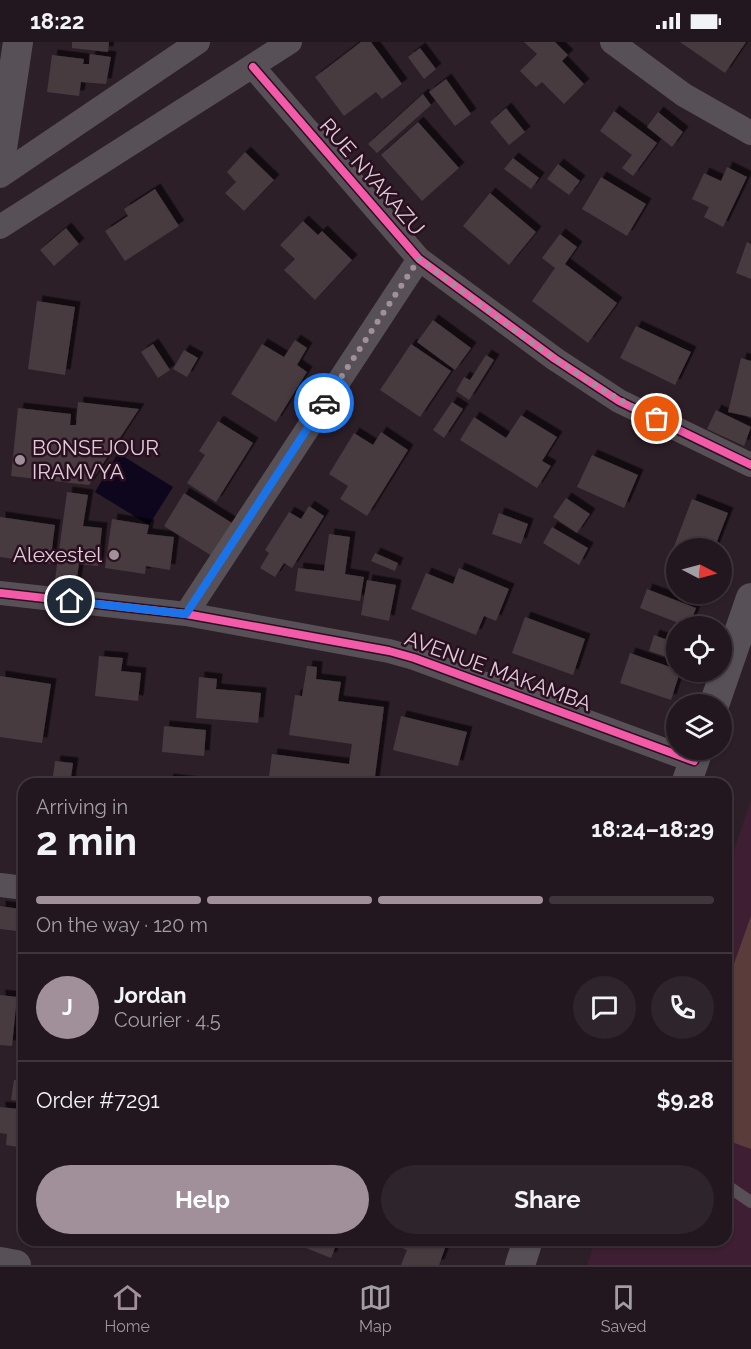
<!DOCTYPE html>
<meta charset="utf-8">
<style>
body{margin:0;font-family:Raleway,sans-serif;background:#2e242b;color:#f1f3f6;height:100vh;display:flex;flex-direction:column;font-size:22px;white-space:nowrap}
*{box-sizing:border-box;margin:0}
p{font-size:20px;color:#a29fa4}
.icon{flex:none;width:33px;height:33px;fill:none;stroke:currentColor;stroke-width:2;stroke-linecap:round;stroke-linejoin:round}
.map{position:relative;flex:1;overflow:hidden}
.sheet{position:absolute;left:18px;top:736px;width:714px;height:468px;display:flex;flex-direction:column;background:#22171e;border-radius:18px;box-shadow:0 2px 4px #0004,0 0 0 2px #3f363c}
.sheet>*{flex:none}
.needle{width:39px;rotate:96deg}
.controls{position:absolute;left:666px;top:496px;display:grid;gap:12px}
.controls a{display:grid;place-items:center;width:66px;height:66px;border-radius:50%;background:#22171e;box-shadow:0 2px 4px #0004,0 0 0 2px #3f363c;font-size:30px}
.pin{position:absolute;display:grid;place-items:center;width:51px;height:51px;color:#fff;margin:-26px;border:3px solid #fff;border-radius:50%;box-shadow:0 2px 6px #0007}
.courier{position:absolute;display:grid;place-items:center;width:60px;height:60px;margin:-30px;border:4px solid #1a73e8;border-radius:50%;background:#fff;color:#222;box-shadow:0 2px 8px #0007}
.summary em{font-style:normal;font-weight:700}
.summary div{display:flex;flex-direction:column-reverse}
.summary{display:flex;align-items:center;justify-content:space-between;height:102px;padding:0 18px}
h1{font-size:39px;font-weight:700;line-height:45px}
.bar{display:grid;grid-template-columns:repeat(4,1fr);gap:9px 6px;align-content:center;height:72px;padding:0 18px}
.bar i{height:8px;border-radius:4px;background:#3f363c}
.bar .current{background:#a1909a}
.bar p{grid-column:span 4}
.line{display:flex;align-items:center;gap:15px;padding:0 18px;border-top:2px solid #3f363c}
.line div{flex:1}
.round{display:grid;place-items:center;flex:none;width:63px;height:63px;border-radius:32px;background:#2e242b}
.cta{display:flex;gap:12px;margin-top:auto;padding:12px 18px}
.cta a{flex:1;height:69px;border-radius:36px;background:#a1909a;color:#fff;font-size:24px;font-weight:700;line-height:69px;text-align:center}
.cta a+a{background:#2e242b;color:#f1f3f6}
.status{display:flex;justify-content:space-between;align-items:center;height:42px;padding:0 30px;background:#22171e;direction:ltr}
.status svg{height:16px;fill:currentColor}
.menu{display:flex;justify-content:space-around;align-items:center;height:84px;border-top:2px solid #3f363c;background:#22171e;font-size:16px;color:#a29fa4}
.menu a{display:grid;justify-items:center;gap:3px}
.menu .current{color:#a1909a}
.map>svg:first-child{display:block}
.built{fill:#3d1e32}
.green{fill:#5a3d3a}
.water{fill:#0e061d}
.building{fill:#473a41;filter:url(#shadow)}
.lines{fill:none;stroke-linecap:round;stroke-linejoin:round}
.service{stroke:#575157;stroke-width:12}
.minor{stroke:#575157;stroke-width:24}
.tertiary{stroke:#575157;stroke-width:30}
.cycleway-casing{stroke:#290f20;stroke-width:11}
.cycleway{stroke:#f35aa7;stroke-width:8}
.done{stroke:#a1909a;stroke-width:6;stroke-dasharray:0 10.8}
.route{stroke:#1a73e8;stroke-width:8}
.poi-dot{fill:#a1909a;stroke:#290f20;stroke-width:2}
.labels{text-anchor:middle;stroke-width:5;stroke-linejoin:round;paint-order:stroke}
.street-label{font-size:21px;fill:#e0cdd8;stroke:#290f20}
.poi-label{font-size:21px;fill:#e0cdd8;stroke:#290f20;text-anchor:start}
</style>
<div class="status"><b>18:22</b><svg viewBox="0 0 49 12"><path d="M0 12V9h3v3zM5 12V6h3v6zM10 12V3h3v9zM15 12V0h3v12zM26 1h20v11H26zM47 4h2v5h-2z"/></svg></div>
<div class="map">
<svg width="751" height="1223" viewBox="0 0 751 1223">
<defs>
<filter id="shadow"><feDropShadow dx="5.5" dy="-5.5" stdDeviation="0" flood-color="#0009"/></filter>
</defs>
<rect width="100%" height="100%" fill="#2d1f28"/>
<path class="built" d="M751,759V1223H587L595,1199L726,1198V830Z"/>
<path class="green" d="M751,874V1107L726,1098V944Z"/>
<path class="water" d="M118,411L173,445L149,483L95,450Z"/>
<path class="building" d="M72,0H109L108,10L72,6Z
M361,0H371L402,42L382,57L376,50L344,74L315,35Z
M524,0H555L568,13L562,19L584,42L564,62L542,40L536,45L520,29L537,12Z
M680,0H746L725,31Z
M420,6L436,27L424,37L408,15Z
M90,12L111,15L106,42L81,40L79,54L47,50L52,13L84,17L83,22H89Z
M446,37L471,72L455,84L429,50Z
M423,52L431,63L377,111L368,102Z
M506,66L525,90L509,103L490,80Z
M614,69L657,101L633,134L622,126L632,113L600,89Z
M658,70L683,90L672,105L647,85Z
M418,80L459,126L422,159L381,113Z
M245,110L274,138L244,169L225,151L236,140L227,130Z
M513,116L539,136L531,147L504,127Z
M558,122L580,139L569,153L547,137Z
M727,125L747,135L723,185L704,175L709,165L692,157L704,131L721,139Z
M601,135L646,162L627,194L582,167Z
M155,147L179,184L125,219L105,189L128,174L124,167Z
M490,151L536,190L509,223L463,184Z
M303,179L318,193L322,189L352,218L315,258L284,228L295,217L280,203Z
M66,186L79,202L54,224L40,208Z
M560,192L577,205L565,222L617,261L588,301L532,259L555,226L542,216Z
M747,200L751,202V237L736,231Z
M37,259L75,265L65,333L28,327Z
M433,278L471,306L455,328L417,300Z
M636,284L691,310L675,343L620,316Z
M295,298L307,306L297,323L307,330L276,380L231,352L262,302L284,315Z
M153,302L170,328L158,336L141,310Z
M411,302L451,329L420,375L380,348Z
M184,308L198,316L187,335L173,327Z
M486,313L494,318L469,358L456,349L464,335L470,338Z
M741,316L751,319V375L728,370Z
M78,360L139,367L89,443L11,434L18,366L71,372L70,383H76Z
M452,360L463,367L444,396L433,388Z
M716,368L751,385L744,404L707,387Z
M521,373L557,395L542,419L551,424L537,446L460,398L474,375L506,396Z
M218,379L253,401L216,460L187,441L205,413L199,409Z
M381,390L408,408L367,474L340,457L348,444L329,432L354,391L373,403Z
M592,413L638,433L624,466L577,445Z
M67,450L88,453L83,484L102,486L98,524L79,522L76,541L55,538Z
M184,451L232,481L212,514L164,484Z
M566,456L590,472L577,491L553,475Z
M692,457L728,471L714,507H676V536L664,531Z
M309,464L324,474L292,526L284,521L275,535L260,526L269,511L265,508L289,470L301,477Z
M499,471L528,482L521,502L492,492Z
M0,475L55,483L50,522L0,515Z
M112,477L149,483L147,492L174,495L170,528L146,524L145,532L105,526Z
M552,485L588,506L579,523L543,501Z
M329,492L350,495L345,532L364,535L360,559L295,549L298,526L324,529Z
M375,511L398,521L395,529L371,519Z
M459,526L509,547L496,579L484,574L476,593L411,567L426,531L453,542Z
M367,538L396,543L389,579L361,573Z
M647,547L696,566L689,585L640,566Z
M525,575L585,597L573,633L512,611Z
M654,593L676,601V618L649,609Z
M630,611L676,627V630H680L671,658L620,641Z
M99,614L123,616L121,629L141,631L138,659L95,654Z
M307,624L317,625L316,637L341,640L338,659L384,665L374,742H268L272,712L349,722L352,702L289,693L295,653L302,654Z
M0,634L51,642L42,701L0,695Z
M199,635L217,637L216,647L261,651L258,681L196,676Z
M401,674L467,690L458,724L393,708Z
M164,684L206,688L204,714L162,710Z
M55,719L73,721L70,742H52Z
M168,737L201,741V742H167Z
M22,776H24V810H19Z
M0,864L20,867L17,889L0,887Z
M21,903L24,904V944L17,943Z
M0,953L17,955L12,1004L0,1003Z
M14,1038L24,1039V1106L6,1103L7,1092L0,1091V1065L19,1067L20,1059L11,1058Z
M286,1198H338L331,1216Z
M382,1198H448L439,1223H401L407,1208Z"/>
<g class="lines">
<path class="service" d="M726,1143L751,1160"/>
<path class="minor" d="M612,0L684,53L751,91
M253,25L419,217L555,317L619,359L751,423
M0,134L198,0
M0,185L290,0
M0,551L186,572L389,609L414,616L694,719
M186,572L419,217
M0,843L24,846"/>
<path class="tertiary" d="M0,120L18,0
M714,663L751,556
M686,742L698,708
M0,1220L16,1223
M520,1223L528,1198"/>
<g class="cycleway-casing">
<path id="cycleway" d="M253,25L419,217L555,317L619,359L751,423
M0,551L186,572L389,609L414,616L694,719"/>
</g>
<use href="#cycleway" class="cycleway"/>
</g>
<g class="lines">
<path class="done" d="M324,361L419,217C496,273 571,336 657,377"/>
<path class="route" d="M70,559L186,572L324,361"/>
</g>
<g class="poi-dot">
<circle cx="20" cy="418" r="6"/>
<circle cx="114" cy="513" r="6"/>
</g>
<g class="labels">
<g class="street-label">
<text transform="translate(372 135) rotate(49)" y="7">RUE NYAKAZU</text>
<text transform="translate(498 629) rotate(20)" y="7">AVENUE MAKAMBA</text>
</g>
<g class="poi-label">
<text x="32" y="413">BONSEJOUR<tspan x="32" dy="24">IRAMVYA</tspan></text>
<text x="102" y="520" text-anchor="end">Alexestel</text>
</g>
</g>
</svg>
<div class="controls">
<a><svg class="needle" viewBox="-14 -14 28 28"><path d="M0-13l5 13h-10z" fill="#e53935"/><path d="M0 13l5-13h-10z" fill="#a29fa4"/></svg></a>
<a><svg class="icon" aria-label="locate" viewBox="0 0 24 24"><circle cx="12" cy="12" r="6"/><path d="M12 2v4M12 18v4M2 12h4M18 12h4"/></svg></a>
<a><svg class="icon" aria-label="layers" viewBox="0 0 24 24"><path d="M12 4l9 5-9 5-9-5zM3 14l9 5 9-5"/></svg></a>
</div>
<div class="pin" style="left:657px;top:377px;background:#ea580c"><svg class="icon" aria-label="bag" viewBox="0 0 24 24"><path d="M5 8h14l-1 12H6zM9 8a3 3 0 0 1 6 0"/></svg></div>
<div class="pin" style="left:70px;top:559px;background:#1f2937"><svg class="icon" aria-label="home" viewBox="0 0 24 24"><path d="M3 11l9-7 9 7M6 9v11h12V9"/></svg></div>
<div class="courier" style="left:324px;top:361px"><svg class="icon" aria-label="car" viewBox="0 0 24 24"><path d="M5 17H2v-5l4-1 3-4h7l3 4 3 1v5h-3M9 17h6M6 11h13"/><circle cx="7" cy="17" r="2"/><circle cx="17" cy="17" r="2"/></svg></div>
<section class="sheet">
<div class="summary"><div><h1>2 min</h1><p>Arriving in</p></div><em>18:24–18:29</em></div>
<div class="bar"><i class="current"></i><i class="current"></i><i class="current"></i><i></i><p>On the way · 120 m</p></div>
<div class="line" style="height:108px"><b class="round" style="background:#a1909a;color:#fff">J</b><div><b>Jordan</b><p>Courier · 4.5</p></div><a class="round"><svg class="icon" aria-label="chat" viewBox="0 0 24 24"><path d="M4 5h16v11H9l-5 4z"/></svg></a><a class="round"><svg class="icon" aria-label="phone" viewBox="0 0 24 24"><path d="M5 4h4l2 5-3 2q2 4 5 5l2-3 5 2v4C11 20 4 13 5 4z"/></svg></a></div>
<div class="line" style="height:78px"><div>Order #7291</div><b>$9.28</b></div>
<div class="cta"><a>Help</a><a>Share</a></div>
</section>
</div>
<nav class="menu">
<a class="current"><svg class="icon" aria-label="home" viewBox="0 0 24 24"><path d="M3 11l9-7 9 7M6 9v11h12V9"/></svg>Home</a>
<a><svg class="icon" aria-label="map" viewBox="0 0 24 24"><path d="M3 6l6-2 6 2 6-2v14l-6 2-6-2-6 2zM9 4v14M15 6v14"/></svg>Map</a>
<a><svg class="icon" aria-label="saved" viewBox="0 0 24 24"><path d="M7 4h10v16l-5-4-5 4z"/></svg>Saved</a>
</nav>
